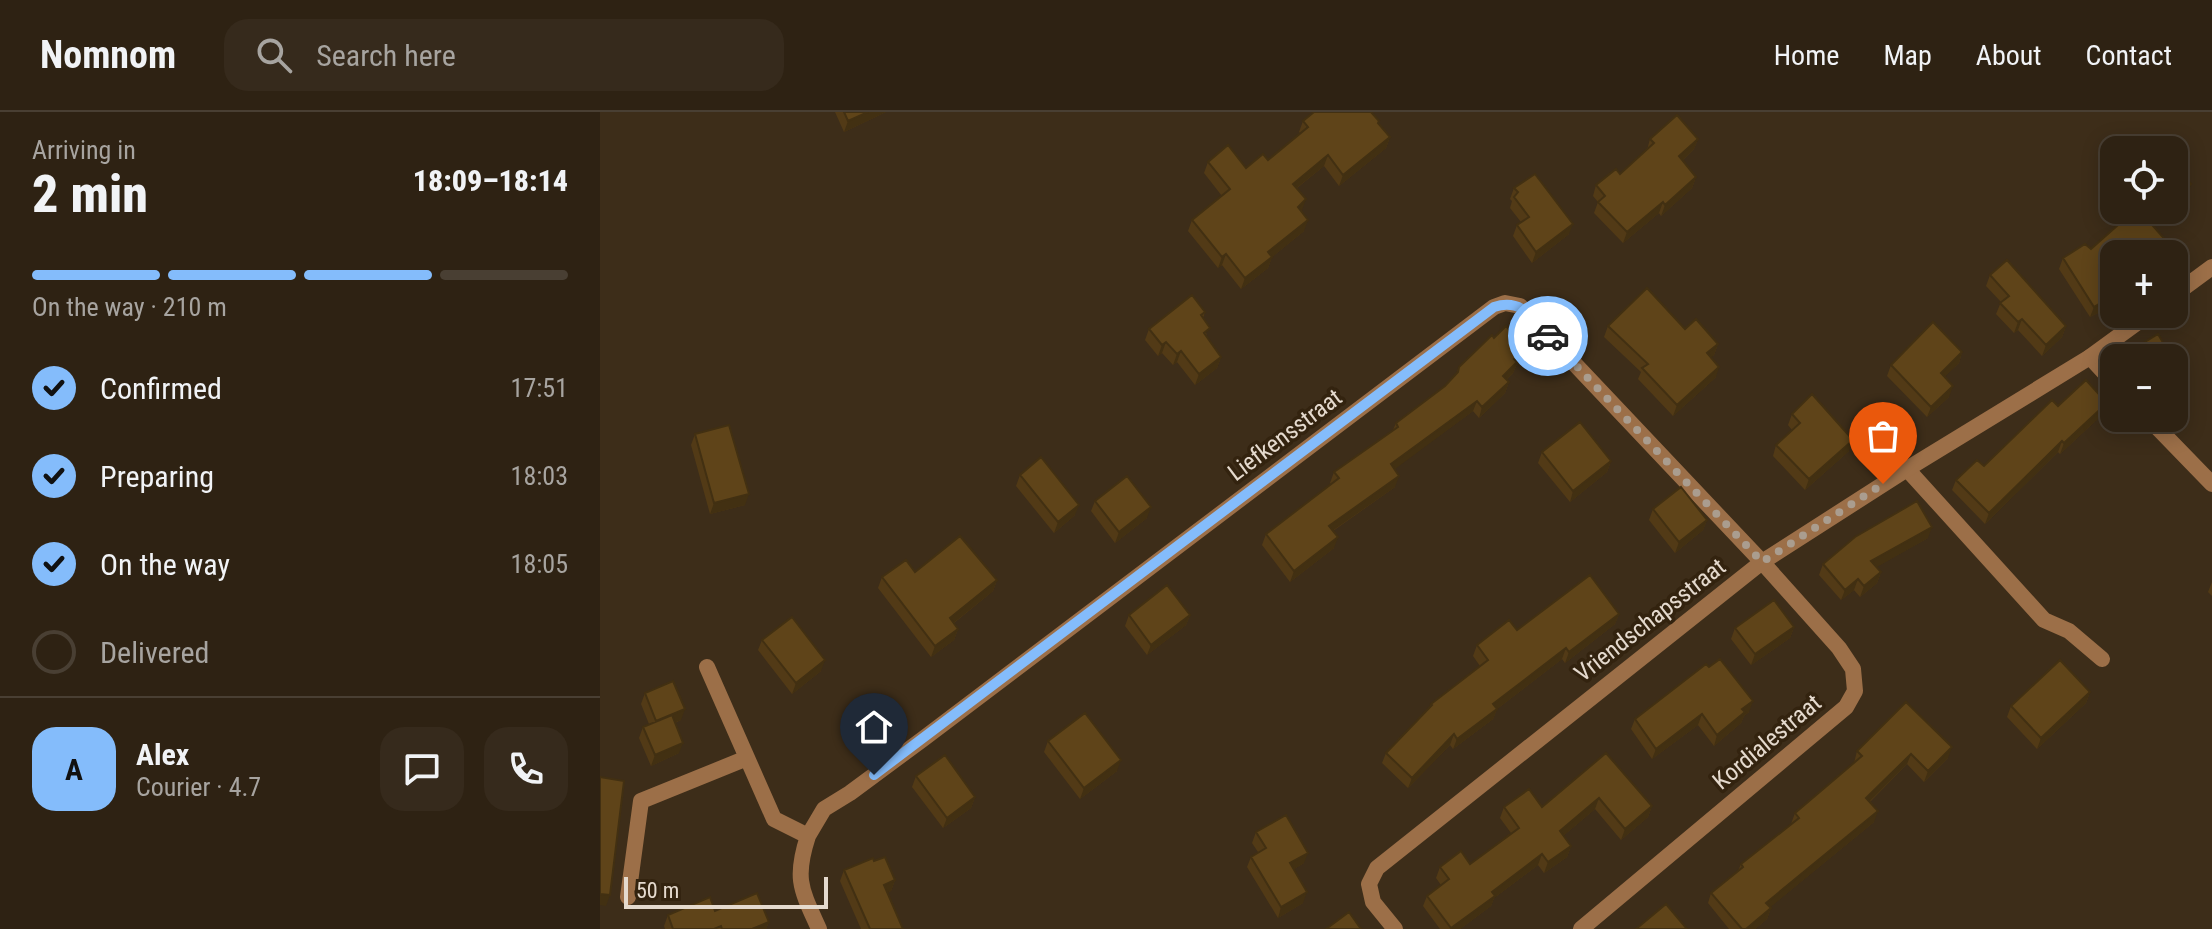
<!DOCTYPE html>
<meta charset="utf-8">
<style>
body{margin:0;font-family:"Roboto Condensed",sans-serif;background:#362a1c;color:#f1f3f6;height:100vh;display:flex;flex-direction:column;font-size:30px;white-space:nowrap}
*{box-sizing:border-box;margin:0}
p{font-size:26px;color:#a7a4a0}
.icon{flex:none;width:44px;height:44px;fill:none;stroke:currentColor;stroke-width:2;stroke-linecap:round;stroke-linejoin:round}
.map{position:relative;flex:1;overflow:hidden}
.sheet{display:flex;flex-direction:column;background:#2e2213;width:600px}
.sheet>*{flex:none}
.fabs{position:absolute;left:1500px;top:24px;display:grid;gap:16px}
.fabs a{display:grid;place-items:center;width:88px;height:88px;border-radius:16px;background:#2e2213;box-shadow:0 4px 20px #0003,0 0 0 2px #493f33;font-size:40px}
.scale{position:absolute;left:24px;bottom:20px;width:204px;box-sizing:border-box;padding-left:8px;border:4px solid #e5dace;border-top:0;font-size:22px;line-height:28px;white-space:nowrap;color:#e5dace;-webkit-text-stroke:6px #33230f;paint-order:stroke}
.pin{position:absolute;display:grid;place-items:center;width:68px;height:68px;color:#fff;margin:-82px -34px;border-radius:50% 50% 50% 0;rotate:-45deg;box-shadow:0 0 8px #0007}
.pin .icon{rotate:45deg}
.courier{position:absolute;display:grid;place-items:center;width:80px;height:80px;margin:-40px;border:6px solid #84bcfb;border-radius:50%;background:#fff;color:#222;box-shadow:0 2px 10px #0007}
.head em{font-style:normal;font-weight:800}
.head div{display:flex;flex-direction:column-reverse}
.head{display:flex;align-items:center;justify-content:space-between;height:136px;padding:0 32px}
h1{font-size:52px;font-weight:800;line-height:60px}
.bar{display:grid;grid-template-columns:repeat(4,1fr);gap:12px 8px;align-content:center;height:96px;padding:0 32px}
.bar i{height:10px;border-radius:6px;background:#493f33}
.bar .current{background:#84bcfb}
.bar p{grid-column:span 4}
.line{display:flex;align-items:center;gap:20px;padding:0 32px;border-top:2px solid #493f33}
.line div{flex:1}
.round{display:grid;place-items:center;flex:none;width:84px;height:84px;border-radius:24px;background:#362a1c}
ol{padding:0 32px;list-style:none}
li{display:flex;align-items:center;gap:24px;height:88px}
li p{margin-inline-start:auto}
li .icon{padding:8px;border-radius:50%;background:#84bcfb;color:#111;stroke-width:4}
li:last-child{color:#a7a4a0}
li i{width:44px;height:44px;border:4px solid #493f33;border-radius:50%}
header{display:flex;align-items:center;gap:48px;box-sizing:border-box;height:112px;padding:0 40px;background:#2e2213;border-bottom:2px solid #493f33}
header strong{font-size:38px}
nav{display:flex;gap:44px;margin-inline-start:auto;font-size:28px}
.search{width:560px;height:72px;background:#362a1c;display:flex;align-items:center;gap:20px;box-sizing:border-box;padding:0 28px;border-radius:24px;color:#a7a4a0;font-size:30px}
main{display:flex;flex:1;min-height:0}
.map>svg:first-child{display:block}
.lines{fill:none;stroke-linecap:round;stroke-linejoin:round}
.service{stroke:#9c6f48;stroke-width:16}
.minor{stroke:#9c6f48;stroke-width:16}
.wall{fill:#523a16}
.shaded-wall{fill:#423012}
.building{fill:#5f4419;stroke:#423012;stroke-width:2}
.done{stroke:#aa9d8f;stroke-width:8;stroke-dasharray:0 14.4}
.route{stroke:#84bcfb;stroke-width:10}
.labels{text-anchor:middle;stroke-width:7;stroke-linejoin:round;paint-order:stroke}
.street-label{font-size:24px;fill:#e5dace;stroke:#33230f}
</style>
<header>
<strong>Nomnom</strong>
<div class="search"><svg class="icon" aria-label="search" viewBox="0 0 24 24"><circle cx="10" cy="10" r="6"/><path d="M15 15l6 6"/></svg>Search here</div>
<nav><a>Home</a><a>Map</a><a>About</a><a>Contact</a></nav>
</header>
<main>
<section class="sheet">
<div class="head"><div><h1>2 min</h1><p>Arriving in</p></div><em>18:09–18:14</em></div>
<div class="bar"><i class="current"></i><i class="current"></i><i class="current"></i><i></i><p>On the way · 210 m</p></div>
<ol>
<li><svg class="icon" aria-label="check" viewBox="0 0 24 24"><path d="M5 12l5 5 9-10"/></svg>Confirmed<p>17:51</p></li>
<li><svg class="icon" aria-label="check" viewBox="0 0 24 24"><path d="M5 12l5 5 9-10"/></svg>Preparing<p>18:03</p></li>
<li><svg class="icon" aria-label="check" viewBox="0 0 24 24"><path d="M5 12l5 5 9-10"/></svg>On the way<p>18:05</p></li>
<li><i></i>Delivered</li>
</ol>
<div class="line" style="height:144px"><b class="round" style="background:#84bcfb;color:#111">A</b><div><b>Alex</b><p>Courier · 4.7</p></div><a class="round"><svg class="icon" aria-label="chat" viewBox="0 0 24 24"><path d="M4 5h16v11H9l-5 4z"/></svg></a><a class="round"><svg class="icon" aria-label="phone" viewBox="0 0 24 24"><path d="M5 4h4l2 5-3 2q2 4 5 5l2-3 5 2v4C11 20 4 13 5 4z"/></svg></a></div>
</section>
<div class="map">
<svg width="1612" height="817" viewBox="0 0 1612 817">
<rect width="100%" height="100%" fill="#3d2d19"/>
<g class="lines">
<path class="service" d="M1490,245L1514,271
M1548,306L1612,372
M1307,357L1444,508L1469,519L1502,547"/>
<path class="minor" d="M1574,183L1612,155
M107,555L174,707L208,724C194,767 201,777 219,817
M208,724L224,697L250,681L323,627L894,195L905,191L920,194L1162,450L1239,536L1253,557L1255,579L1246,595L981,817
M28,785L41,689L147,646
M795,817L773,790L769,772L777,756L1162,450L1307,357L1490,245L1549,202"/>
</g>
<path class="wall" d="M235,0H286L244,20Z
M703,9L778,12L790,25L786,36L739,74L724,54L697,76L702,98L704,119L672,145L668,156L641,177L622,153L618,156L588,119L592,108L622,84L604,61L608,50L646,56L668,48L701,22L699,20Z
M1050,27H1098L1094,37L1083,48L1096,65L1092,76L1061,104L1059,101L1023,131L994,101L998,90L993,84L996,73L1020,62L1047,38Z
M914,76L969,122L932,151L913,124L917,113L921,110L910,96L912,89L910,87Z
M1549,98H1570L1558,108Z
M1569,132L1566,142H1514V202L1504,210L1498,201L1490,205L1459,157L1463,146L1491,137Z
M1390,163L1466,214L1462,225L1442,244L1418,218L1414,221L1396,202L1401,190L1386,174Z
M605,200L603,206L607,225L621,245L617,256L595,273L577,250L573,253L562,241L558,244L545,228L549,217Z
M1008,214L1085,217L1118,232L1114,243L1111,245L1116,265L1073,304L1038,267L1041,260L1004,225Z
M1362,240L1359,251L1344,265L1349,285L1327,305L1287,264L1291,253Z
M922,246L917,252L913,261L906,268L909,270L905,281L879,306L873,299L794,357L795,375L733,419L734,436L690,470L662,433L666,422L731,372L730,371L734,360L793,318L796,311L845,274L856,262L859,255Z
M1507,291L1503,302L1460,342L1458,340L1385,412L1352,378L1356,368L1384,354L1458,294Z
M1192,302L1249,339L1205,378L1173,344L1176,333L1192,318L1188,313Z
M95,322L145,393L110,402L91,333Z
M942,340L1011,349L1007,360L970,390L938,351Z
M420,363L475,403L454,421L416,374Z
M495,389L547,406L515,431L491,399Z
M1053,397L1107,408L1103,418L1075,441L1049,408Z
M1328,426L1276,455L1281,460L1277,471L1260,485L1254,478L1241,488L1219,463L1223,452Z
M315,460L397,468L393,479L354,511L358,517L354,528L331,545L278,476L282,465Z
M1612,470V484L1608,480Z
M1019,502L1015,512L965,551L962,547L897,597L893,607L853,637L850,633L808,676L782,651L786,641L829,596L831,592L880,554L873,544L877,533L917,518Z
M529,503H590L586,513L547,543L525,514Z
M1194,515L1190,526L1151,553L1131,527L1135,516Z
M162,528L221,559L192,582L158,538Z
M1109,555L1149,600L1144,604L1141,611L1114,634L1098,613L1052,647L1031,617L1035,607Z
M1490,580L1486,591L1437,637L1407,605L1411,594Z
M45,581L81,608L75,611L79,641L51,654L39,626L43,615L49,612L41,592Z
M1306,590L1348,646L1324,670L1307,652L1270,690L1274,710L1170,795L1171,796L1167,807L1155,817H1129L1108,791L1111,781L1138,759L1141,752L1191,712L1195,701L1254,651L1257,639Z
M448,629L517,659L480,687L444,640Z
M1006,641L1052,694L1048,705L1021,728L995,697L963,724L971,734L967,745L944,761L938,753L894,786L891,794L860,817H840L823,794L827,784L841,773L836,766L840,755L870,752L911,721L900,706L904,695H942Z
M316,664L375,685L371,696L343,716L312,675Z
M656,720L704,751L694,757L703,791L678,806L647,755L651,745L658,740L652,731Z
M274,749L295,768L291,779L287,781L303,817H261L240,769L244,758Z
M115,799L169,810L166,817H65L64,814L68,803Z"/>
<path class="shaded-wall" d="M268,0H286L244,20L248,9Z
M790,25L786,36L739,74L743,63Z
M1098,27L1094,37L1076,55L1079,44Z
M728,43L724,54L689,82L693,72Z
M1096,65L1092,76L1061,104L1065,93Z
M1591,72L1587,83L1574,94V87Z
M706,87L702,98L694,106L698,95Z
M1063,90L1059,101L1023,131L1027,120Z
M1562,98H1570L1558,108Z
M708,108L704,119L666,150L672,145L668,156L641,177L645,166L668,140Z
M973,112L969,122L932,151L936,140Z
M1569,132L1566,142H1558Z
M626,142L622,153L618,156L622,145Z
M1502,190L1498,201L1490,205L1494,195Z
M1514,195V202H1516L1504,210L1508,199Z
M1422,207L1418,218L1414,221L1418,210Z
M1466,214L1462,225L1442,244L1446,233Z
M566,230L562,241L558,244L562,233Z
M1118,232L1114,243L1103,252L1107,241Z
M926,236L922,246L917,252L913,261L899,275L903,264L914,247Z
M581,239L577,250L573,253L577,242Z
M1362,240L1359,251L1337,272L1341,261Z
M621,245L617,256L595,273L599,262Z
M1119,255L1116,265L1073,304L1077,293Z
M909,270L905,281L879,306L882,295Z
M1353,274L1349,285L1327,305L1331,295Z
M877,289L873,299L787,363L791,352Z
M1507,291L1503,302L1460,342L1464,331Z
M1253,328L1249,339L1205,378L1209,367Z
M1462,329L1458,340L1385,412L1389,401Z
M1011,349L1007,360L970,390L973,379Z
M799,364L795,375L725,424L729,414Z
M149,382L145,393L110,402L114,391Z
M479,393L475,403L454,421L458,410Z
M551,395L547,406L515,431L519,420Z
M1107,408L1103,418L1075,441L1079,430Z
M1332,415L1328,426L1268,460L1271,449Z
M738,425L734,436L690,470L694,459Z
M1281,460L1277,471L1260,485L1264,474Z
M1258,467L1254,478L1241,488L1245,478Z
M397,468L393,479L346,517L350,506Z
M1019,502L1015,512L965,551L969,540Z
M590,503L586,513L547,543L551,533Z
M1194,515L1190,526L1151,553L1155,542Z
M358,517L354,528L331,545L335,534Z
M966,536L962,547L897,597L893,607L853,637L857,627L893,592Z
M225,548L221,559L192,582L196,571Z
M1490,580L1486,591L1437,637L1441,626Z
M1153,589L1149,600L1144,604L1141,611L1114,634L1117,623L1142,597Z
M85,597L81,608L53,620L56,609Z
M1102,602L1098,613L1052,647L1056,637Z
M854,622L850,633L808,676L812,666Z
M83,631L79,641L51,654L55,643Z
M1352,635L1348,646L1324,670L1328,659Z
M1311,642L1307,652L1262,697L1266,686Z
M521,648L517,659L480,687L484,676Z
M375,685L371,696L343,716L347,706Z
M999,686L995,697L956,730L960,719Z
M1052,694L1048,705L1021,728L1025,717Z
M1278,699L1274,710L1162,802L1166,791Z
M971,734L967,745L944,761L948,750Z
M708,741L704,751L686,762L690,751Z
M942,742L938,753L894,786L891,794L860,817H851L892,780Z
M295,768L291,779L280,784L284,773Z
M707,780L703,791L678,806L681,795Z
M0,782L10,783L6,794L0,793Z
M1171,796L1167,807L1155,817H1146Z
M169,810L166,817H152Z"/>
<path class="building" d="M244,0H268L248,9Z
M714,0H771L779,9L778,11L790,25L743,63L728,43L693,72L706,87L698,95L708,108L668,140L672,145L645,166L626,142L622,145L592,108L630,77L608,50L628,33L646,56L663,42L668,48L708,15L703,9Z
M1077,3L1098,27L1079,44L1096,65L1065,93L1063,90L1027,120L998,90L1005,84L996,73L1016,57L1020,62L1054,31L1050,27Z
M1557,25L1569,38H1542Z
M1574,53L1591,72L1574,87Z
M935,62L973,112L936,140L917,113L929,105L914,85L918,80L914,76Z
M1535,98H1539L1569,132L1558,142H1514V195L1508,199L1502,190L1494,195L1463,146L1485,132L1491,137Z
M1407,148L1466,214L1446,233L1422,207L1418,210L1400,191L1409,184L1390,163Z
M1047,176L1085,217L1096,207L1118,232L1107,241L1119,255L1077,293L1042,256L1048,252L1008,214Z
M592,183L605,200L601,203L610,216L604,221L621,245L599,262L581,239L577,242L566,230L562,233L549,217Z
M1333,210L1362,240L1341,261L1353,274L1331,295L1291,253Z
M906,214L926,236L914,247L917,250L903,264L909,270L882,295L877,289L791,352L799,364L729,414L738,425L694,459L666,422L739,366L734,360L798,315L796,311L845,274L858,260L859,255L892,223L894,226Z
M1558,222L1572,246H1530L1527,241Z
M1486,268L1507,291L1464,331L1462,329L1389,401L1356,368L1377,348L1384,354L1452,288L1458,294Z
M1212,282L1253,328L1209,367L1176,333L1200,311L1192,302Z
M980,310L1011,349L973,379L942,340Z
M129,313L149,382L114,391L95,322Z
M441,345L479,393L458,410L420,363Z
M527,364L551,395L519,420L495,389Z
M1081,375L1107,408L1079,430L1053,397Z
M1317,389L1332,415L1271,449L1281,460L1264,474L1258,467L1245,478L1223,452L1255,425Z
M360,424L397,468L350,506L358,517L335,534L282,465L306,448L315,460Z
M990,463L1019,502L969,540L966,536L893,592L897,597L857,627L854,622L812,666L786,641L832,593L831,592L888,548L877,533L909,508L917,518Z
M567,473L590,503L551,533L529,503Z
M1174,488L1194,515L1155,542L1135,516Z
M192,505L225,548L196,571L162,528Z
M1120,547L1153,589L1142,597L1145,600L1117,623L1102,602L1056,637L1035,607L1106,552L1109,555Z
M1460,548L1490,580L1441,626L1411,594Z
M73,569L85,597L56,609L45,581Z
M1306,590L1352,635L1328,659L1311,642L1266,686L1278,699L1166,791L1171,796L1146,817H1142L1111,781L1143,755L1141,752L1199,706L1195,701L1262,644L1257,639Z
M485,601L521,648L484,676L448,629Z
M72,603L83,631L55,643L43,615Z
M1006,641L1052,694L1025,717L999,686L960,719L971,734L948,750L942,742L892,780L895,784L851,816L827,784L849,767L840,755L861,739L870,752L919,716L904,695L929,677L942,695Z
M345,643L375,685L347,706L316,664Z
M0,665L24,669L10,783L0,782Z
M686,703L708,741L690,751L707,780L681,795L651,745L666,736L656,720Z
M285,745L295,768L284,773L303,817H270L244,758L273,746L274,749Z
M157,781L169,810L152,817H122L121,814L114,817H73L68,803L110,785L115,799Z
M1066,792L1087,817H1036Z
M749,800L761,817H726Z"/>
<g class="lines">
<path class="done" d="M948,224L1162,450L1283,372"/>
<path class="route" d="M274,663L894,195C922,186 932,206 948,224"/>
</g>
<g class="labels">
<g class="street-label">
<text transform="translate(685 323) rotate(-37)" y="8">Liefkensstraat</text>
<text transform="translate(1050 508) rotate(-38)" y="8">Vriendschapsstraat</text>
<text transform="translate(1167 630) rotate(-40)" y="8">Kordialestraat</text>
</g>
</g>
</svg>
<div class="fabs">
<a><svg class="icon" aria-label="locate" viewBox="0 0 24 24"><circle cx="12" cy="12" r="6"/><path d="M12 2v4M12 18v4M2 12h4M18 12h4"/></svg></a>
<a>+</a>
<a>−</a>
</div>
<div class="scale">50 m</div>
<div class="pin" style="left:1283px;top:372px;background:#ea580c"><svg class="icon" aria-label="bag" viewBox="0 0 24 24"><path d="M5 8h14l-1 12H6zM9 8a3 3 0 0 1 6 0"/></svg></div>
<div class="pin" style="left:274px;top:663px;background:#1f2937"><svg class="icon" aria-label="home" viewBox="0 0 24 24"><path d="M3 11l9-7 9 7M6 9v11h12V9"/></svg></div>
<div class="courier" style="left:948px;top:224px"><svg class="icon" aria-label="car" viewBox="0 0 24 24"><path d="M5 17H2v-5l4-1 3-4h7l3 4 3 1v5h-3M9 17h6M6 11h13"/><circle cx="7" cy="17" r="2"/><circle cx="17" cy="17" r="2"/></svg></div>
</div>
</main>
